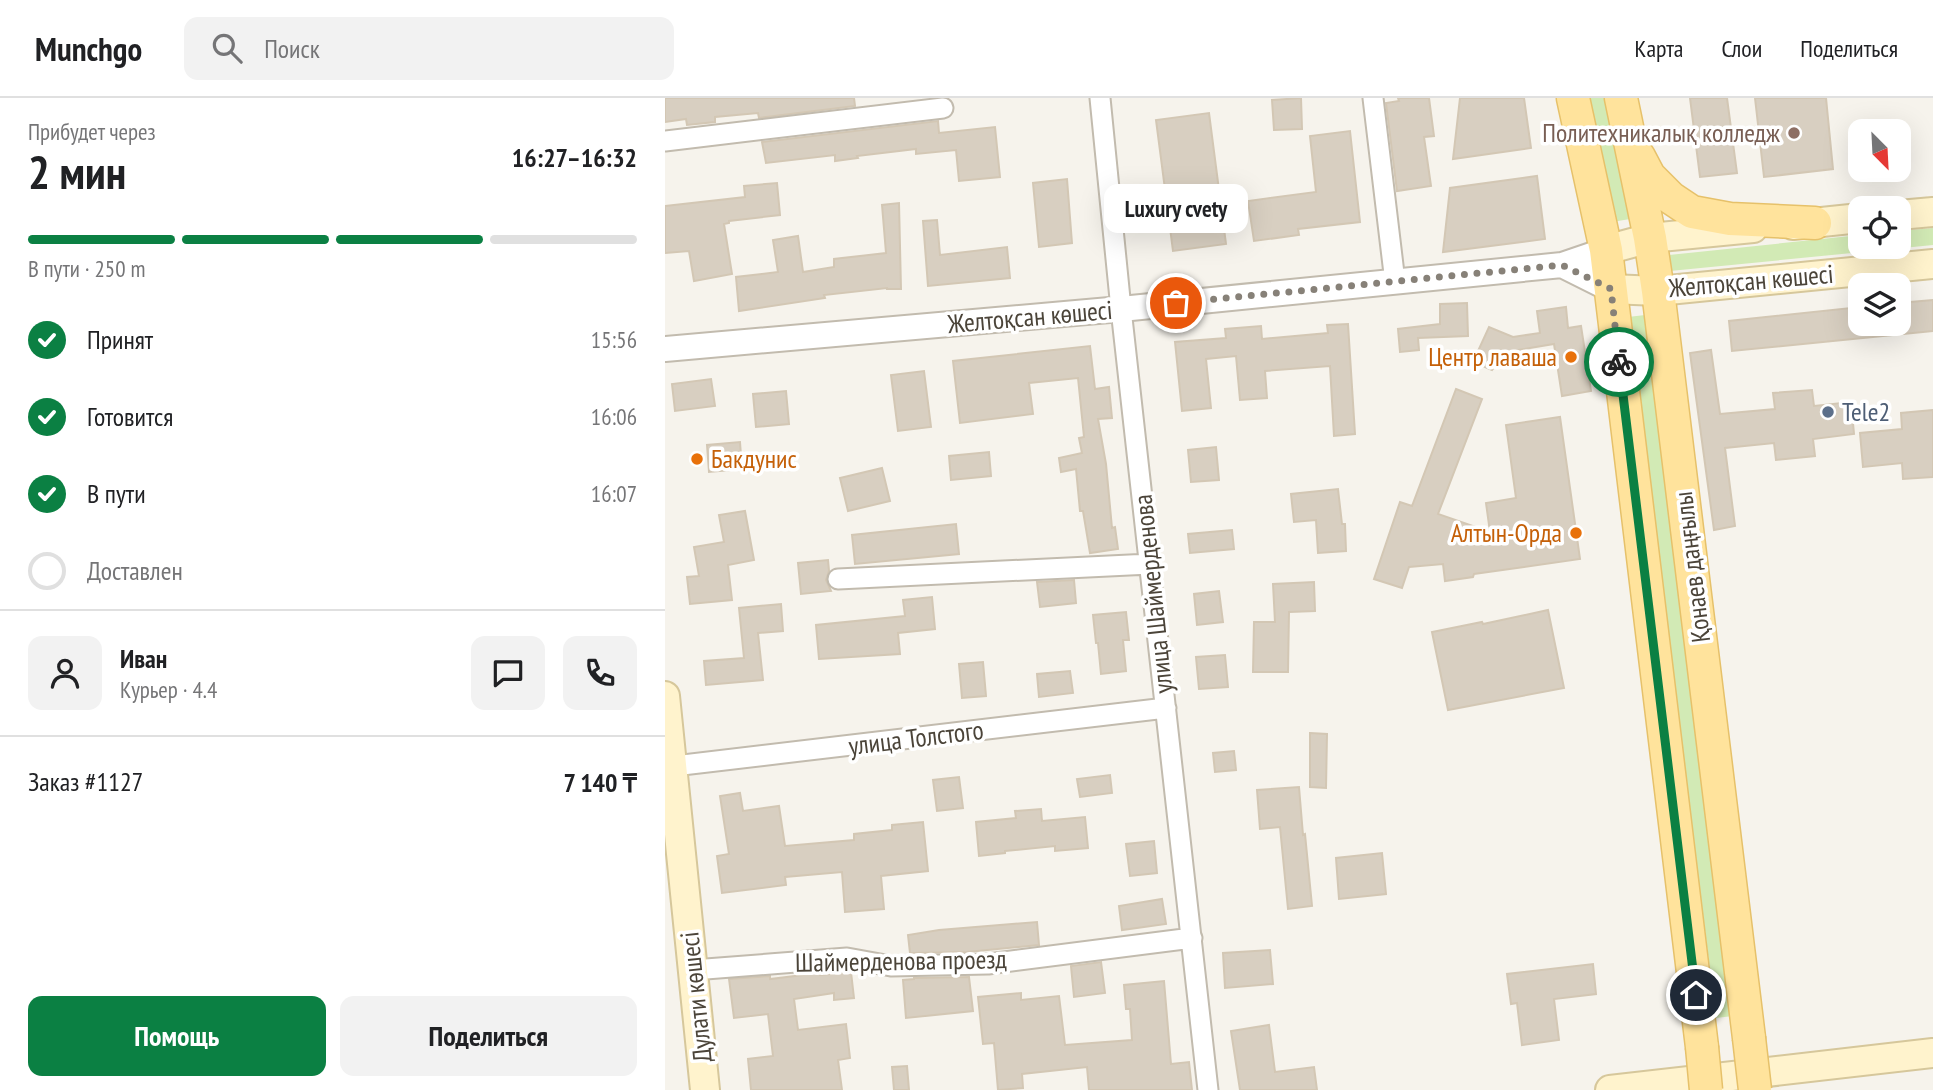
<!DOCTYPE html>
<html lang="ru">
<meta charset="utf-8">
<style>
body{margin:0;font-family:"PT Sans Narrow",sans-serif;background:#f2f2f2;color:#202124;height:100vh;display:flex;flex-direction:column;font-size:26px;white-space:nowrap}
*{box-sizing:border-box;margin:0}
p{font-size:23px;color:#757577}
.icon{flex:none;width:38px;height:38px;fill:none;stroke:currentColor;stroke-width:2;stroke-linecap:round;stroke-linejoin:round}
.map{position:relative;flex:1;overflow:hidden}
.details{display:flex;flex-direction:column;background:#fff;width:665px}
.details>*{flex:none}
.needle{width:46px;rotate:156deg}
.fabs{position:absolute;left:1183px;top:21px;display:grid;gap:14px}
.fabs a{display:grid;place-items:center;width:63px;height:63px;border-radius:14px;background:#fff;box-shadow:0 7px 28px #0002;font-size:35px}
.pin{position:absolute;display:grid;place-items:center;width:60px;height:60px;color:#fff;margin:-30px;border:4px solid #fff;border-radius:50%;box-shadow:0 2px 7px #0007}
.courier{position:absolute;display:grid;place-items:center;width:70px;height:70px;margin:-35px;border:5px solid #0b8043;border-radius:50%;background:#fff;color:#222;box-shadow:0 2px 9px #0007}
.bubble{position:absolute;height:49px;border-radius:14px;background:#fff;box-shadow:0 7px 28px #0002;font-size:23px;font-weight:700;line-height:49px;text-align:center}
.overview em{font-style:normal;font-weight:700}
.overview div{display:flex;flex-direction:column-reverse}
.overview{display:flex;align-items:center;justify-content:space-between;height:119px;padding:0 28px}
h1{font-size:46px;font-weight:700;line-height:52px}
.bar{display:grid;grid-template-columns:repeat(4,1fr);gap:10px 7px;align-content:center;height:84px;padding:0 28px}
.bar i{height:9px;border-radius:5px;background:#e0e0e0}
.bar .active{background:#0b8043}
.bar p{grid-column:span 4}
.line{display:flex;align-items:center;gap:18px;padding:0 28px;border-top:2px solid #e0e0e0}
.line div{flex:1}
.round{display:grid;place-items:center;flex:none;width:74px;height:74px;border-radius:14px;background:#f2f2f2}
ol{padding:0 28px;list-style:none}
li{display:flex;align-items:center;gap:21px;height:77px}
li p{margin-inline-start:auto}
li .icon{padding:7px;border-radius:50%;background:#0b8043;color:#fff;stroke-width:4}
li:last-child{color:#757577}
li i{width:38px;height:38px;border:4px solid #e0e0e0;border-radius:50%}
.button{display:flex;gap:14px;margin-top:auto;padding:14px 28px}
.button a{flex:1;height:80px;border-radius:14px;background:#0b8043;color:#fff;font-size:28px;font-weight:700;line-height:80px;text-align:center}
.button a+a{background:#f2f2f2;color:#202124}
header{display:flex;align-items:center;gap:42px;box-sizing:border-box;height:98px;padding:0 35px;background:#fff;border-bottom:2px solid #e0e0e0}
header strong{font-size:33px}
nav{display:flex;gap:38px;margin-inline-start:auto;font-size:24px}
.search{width:490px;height:63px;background:#f2f2f2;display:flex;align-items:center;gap:18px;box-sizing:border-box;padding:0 24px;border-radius:14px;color:#757577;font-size:26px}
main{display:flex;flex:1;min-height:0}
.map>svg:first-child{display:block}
.green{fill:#d2eab5}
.building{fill:#d8cfc1;stroke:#d3c7b4;stroke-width:2}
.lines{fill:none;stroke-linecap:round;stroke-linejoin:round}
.minor-casing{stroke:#c2bbae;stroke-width:23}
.tertiary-casing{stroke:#c2bbae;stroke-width:28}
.secondary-casing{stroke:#d6c79b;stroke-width:32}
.primary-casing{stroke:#e6c16a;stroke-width:35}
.minor{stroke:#fff;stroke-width:19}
.tertiary{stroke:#fff;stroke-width:24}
.secondary{stroke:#fff3cd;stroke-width:28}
.primary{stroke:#ffe39c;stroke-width:32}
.primary-bridge-casing{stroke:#e6c16a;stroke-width:35;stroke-linecap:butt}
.primary-bridge{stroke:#ffe39c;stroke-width:32}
.done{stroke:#878178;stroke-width:7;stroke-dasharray:0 12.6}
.route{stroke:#0b8043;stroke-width:9}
.education-dot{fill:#8d6e63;stroke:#fff;stroke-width:2.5}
.food-dot{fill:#e8710a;stroke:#fff;stroke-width:2.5}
.service-dot{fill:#5c6f8a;stroke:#fff;stroke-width:2.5}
.labels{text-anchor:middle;stroke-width:7;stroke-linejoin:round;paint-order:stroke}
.education-label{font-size:26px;fill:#785e54;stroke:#fff;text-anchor:end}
.street-label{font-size:26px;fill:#4b4439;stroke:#fff}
.food-label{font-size:26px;fill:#c56008;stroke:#fff;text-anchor:end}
.service-label{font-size:26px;fill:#4e5e75;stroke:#fff;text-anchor:start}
</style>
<header>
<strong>Munchgo</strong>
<div class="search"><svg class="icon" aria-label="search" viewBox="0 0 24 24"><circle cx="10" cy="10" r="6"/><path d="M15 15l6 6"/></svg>Поиск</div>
<nav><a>Карта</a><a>Слои</a><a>Поделиться</a></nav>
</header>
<main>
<section class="details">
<div class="overview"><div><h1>2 мин</h1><p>Прибудет через</p></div><em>16:27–16:32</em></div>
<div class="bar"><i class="active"></i><i class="active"></i><i class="active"></i><i></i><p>В пути · 250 m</p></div>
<ol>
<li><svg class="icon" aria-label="check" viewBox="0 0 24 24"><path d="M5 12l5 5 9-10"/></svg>Принят<p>15:56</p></li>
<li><svg class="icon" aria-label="check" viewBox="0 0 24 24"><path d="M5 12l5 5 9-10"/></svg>Готовится<p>16:06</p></li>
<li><svg class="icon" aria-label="check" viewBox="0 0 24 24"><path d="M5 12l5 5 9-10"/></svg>В пути<p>16:07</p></li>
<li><i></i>Доставлен</li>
</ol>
<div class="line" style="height:126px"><a class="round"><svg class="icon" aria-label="person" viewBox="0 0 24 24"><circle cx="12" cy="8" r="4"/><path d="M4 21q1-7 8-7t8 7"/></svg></a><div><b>Иван</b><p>Курьер · 4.4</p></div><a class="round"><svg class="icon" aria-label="chat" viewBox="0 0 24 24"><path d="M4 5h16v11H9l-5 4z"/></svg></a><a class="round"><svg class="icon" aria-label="phone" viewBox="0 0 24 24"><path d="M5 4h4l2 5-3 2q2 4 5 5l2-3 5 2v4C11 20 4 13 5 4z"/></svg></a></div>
<div class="line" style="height:91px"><div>Заказ #1127</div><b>7 140 ₸</b></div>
<div class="button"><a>Помощь</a><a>Поделиться</a></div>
</section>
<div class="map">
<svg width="1268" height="992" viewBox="0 0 1268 992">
<rect width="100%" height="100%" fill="#f6f3ec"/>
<path class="green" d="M924,0H942L965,121L947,124Z
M1268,130V147L1005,173L1004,157L1195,137V149H1234V133Z
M980,217L1068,918L1051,920L963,219Z"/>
<path class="building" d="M0,0H189L190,8L94,20L93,15L50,19V24L22,27L21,21L0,24Z
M636,0L637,31L609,32L607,2Z
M733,0H764L769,38L759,39L766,88L732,93L721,5L734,3Z
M795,0H859L866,50L788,61Z
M1025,0H1062L1072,75L1035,79Z
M1090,0H1161L1168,71L1099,79Z
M544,15L561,146L508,153L491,22Z
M273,23L274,35L330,29L335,79L294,83L291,52L251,56V51L192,58L193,60L170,63V57L101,65L97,44Z
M685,33L695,124L633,131L634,137L589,143L583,103L651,94L645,38Z
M872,78L880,141L778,154L785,90Z
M402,81L407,145L374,149L368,85Z
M112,85L115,117L64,123V125L59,126L67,176L29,183L24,153L0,155V108L80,99L79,88Z
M234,105L236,191H222V190L159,197L160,200L74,213L71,179L113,174L108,142L133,138L138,174L169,169V161L221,155L217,107Z
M272,122L275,157L342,149L345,180L263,188L258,123Z
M1268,202V233L1067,253L1064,223L1195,209V226H1234V205Z
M802,205L803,238L753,240L754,252L735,254L733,231L775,226V206Z
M901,209L903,230L916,228L926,293L897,298L889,246L841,254L827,272L808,264L824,229L848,239L875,235L872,213Z
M683,226L690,336L669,338L665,268L600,273L602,300L575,302L571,258L541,261L546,310L517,313L510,244L561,240L560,231L596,228L597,241L663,235L662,227Z
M425,248L430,291L444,289L447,320L433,321L441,366L447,430L450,429L453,451L425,455L418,413H415L411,371L396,374L394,360L417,355L414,340L419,339L413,280L364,285L368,316L295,325L288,263Z
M1046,252L1055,316L1110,311L1108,295L1147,292L1149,308L1186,304L1189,336L1148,341L1150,358L1111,362L1109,345L1060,350L1070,428L1049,432L1025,255Z
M259,273L266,329L233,333L226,277Z
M46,281L50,308L10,313L7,286Z
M791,291L817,301L773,416L825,434L821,405L851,400L841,327L895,319L915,461L809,476L808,479L780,483L778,466L744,469L737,490L709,481L735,404L747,408Z
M121,293L124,326L91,329L88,296Z
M1268,312V379L1238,381L1237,365L1198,369L1195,335L1237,331L1236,315Z
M75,344L77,371L44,374L42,347Z
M551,349L554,382L526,384L523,352Z
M324,354L326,378L286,382L284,358Z
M217,370L225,403L183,413L175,380Z
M673,391L677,426H680L681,453L653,455L651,422L629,424L626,396Z
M80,413L89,462L63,467L67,502L25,506L22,479L34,478L29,449L59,444L54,417Z
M291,426L294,456L190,466L187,437Z
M567,432L569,451L525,455L523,436Z
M163,462L164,473L161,482L166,493L136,496L133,465Z
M409,482L411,505L375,509L372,484Z
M649,484L650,513L624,514L623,574H588L589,524H610L608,486Z
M554,493L558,524L532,527L529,496Z
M267,499L270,531L233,535L235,556L154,561L151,527L240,518L238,502Z
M116,506L118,533L93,535L98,582L41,587L39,563L79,560L74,510Z
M883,512L899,590L783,612L767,534L817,524L818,526Z
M461,514L464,542H458L461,573L436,576L433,545H431L428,517Z
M560,557L563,589L534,591L531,559Z
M318,564L321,598L297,600L294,566Z
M405,573L408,595L374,599L372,576Z
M645,635L662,636L661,690L645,689Z
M569,653L571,672L550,674L548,655Z
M445,677L447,695L415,699L412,681Z
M294,679L298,710L272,713L268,682Z
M634,689L638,737L640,736L647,808L623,811L615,729L595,731L592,692Z
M75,695L78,713L114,708L120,748L189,742V736L227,732V727L258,724L263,773L216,778L219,811L180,814L177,774L120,779L121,787L57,795L52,758L64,756L55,698Z
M376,711L377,723L420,719L423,750L390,753V748L340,753V755L314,758L311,724L351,720L350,713Z
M489,743L492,775L465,778L461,746Z
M717,755L721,796L674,801L671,760Z
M497,801L501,826L457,832L454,808Z
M372,824L374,847L302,854L245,855L243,837L274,832Z
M605,852L608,886L560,890L558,855Z
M436,864L440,895L409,899L406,868Z
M928,866L931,896L889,901L894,942L857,947L852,905L846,906L842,876Z
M186,874L189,900L169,902V895L129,901L133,932L181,926L185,960L173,962L177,992H86L83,961L108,958L103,916L69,920L64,881L105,878V881L154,875L155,877Z
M304,879L308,913L241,920L238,882L249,881V880Z
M499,883L506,966L524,964L527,992H424L422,969L357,976L358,990L333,992L329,945L318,946L313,899L356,895V902L394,898L400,947L467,942L465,911H461L459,887Z
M604,927L610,974L649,969L652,992H575L566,933Z
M242,968L244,992H229L227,969Z"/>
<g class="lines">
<g class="minor-casing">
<path id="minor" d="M435,0L456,211L543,992
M708,0L730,184
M0,43L278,10
M173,481L485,466
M0,669L501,610
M28,872L182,860L226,868L323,866L527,840"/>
</g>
<g class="tertiary-casing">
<path id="tertiary" d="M897,167L945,191
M0,251L456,211L897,167L941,152"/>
</g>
<g class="secondary-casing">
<path id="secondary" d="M1234,117L1268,114
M1128,127L1195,120
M941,152L985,140L1088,130
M945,191L993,193L1268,166
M0,598L40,992
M945,992L1268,955"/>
</g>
<g class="primary-casing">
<path id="primary" d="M908,0L941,152L1037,949
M956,0L985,140L993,193L1084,940
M974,59L984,78L1006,100L1027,114L1065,121L1150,125"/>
</g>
<use href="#minor" class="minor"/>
<use href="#tertiary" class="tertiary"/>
<use href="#secondary" class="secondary"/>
<use href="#primary" class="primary"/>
<g class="primary-bridge-casing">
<path id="primary-bridge" d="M1084,940L1090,992
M1037,949L1041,992"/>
</g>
<use href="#primary-bridge" class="primary-bridge"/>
</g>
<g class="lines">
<path class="done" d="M511,205L897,167L946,191L954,264"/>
<path class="route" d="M954,264L1031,897"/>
</g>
<circle class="education-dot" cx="1129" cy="35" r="7"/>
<g class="food-dot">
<circle cx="906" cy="259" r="7"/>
<circle cx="32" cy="361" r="7"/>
<circle cx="911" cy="435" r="7"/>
</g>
<circle class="service-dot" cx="1163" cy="314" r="7"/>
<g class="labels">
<g class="education-label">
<text x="1115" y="44">Политехникалық колледж</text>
</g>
<g class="street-label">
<text transform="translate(1086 183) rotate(-5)" y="9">Желтоқсан көшесі</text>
<text transform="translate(365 219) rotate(-5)" y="9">Желтоқсан көшесі</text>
<text transform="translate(1027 469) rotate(-97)" y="9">Қонаев даңғылы</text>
<text transform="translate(488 496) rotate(-96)" y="9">улица Шаймерденова</text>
<text transform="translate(251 640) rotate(-7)" y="9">улица Толстого</text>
<text transform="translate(236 863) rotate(-1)" y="9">Шаймерденова проезд</text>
<text transform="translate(31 899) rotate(-96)" y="9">Дулати көшесі</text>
</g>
<g class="food-label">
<text x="892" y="268">Центр лаваша</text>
<text x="46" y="370" text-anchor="start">Бакдунис</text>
<text x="897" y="444">Алтын-Орда</text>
</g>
<g class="service-label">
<text x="1177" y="323">Tele2</text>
</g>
</g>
</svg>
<div class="fabs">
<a><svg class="needle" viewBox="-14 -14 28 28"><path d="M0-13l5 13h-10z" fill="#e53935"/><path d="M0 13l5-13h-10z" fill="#757577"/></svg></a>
<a><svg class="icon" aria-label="locate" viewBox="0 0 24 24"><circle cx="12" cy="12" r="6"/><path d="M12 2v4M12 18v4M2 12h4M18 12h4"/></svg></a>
<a><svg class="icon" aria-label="layers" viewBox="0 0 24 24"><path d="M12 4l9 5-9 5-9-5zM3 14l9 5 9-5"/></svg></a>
</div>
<div class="pin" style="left:511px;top:205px;background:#ea580c"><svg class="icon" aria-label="bag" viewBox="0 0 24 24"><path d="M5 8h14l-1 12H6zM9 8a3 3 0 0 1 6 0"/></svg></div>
<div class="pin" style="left:1031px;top:897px;background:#1f2937"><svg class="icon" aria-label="home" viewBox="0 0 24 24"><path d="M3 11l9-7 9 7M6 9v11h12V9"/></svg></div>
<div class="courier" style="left:954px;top:264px"><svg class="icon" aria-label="bike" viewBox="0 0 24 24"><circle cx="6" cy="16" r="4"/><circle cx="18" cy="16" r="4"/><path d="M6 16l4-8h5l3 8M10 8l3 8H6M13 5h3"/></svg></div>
<div class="bubble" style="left:439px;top:86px;width:144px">Luxury cvety</div>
</div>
</main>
